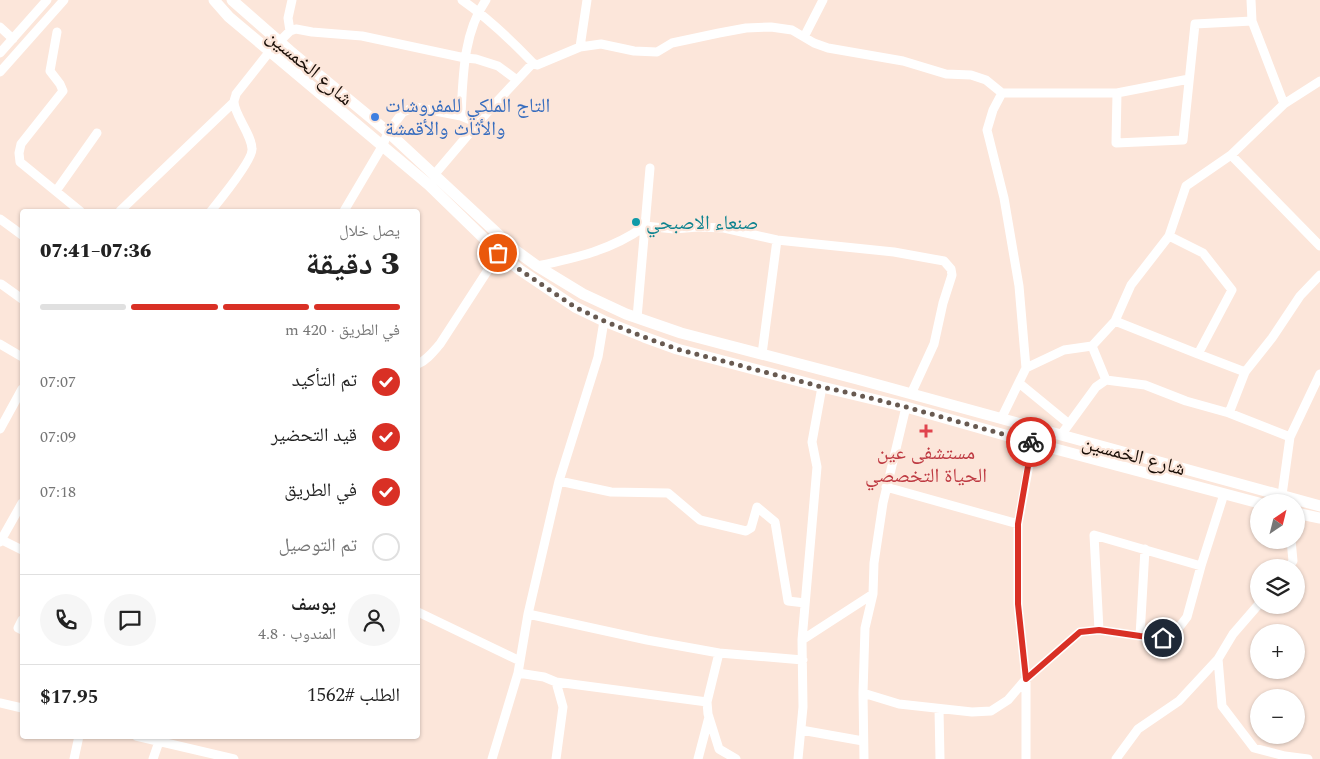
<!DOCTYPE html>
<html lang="ar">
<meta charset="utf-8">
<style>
body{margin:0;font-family:Spectral,"Noto Naskh Arabic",serif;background:#f6f6f6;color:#222;direction:rtl;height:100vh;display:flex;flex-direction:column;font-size:19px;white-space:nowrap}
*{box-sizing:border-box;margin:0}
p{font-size:16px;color:#767676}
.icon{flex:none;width:28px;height:28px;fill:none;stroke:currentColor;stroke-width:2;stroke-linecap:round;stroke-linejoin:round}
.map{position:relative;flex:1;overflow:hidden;direction:ltr}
.panel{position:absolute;left:20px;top:209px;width:400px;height:530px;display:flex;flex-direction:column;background:#fff;border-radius:5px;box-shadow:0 1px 4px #0004;direction:rtl}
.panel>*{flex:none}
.needle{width:32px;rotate:35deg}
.fabs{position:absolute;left:1250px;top:494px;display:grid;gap:10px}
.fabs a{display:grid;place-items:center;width:55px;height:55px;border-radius:50%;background:#fff;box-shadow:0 1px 4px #0004;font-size:25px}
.pin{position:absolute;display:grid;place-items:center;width:42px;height:42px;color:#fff;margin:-21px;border:2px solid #fff;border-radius:50%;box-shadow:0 1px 5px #0007}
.courier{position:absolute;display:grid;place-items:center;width:50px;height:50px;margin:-25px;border:4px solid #d93025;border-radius:50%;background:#fff;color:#222;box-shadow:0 1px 6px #0007}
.head em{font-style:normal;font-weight:800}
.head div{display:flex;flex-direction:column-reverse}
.head{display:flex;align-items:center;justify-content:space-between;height:85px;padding:0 20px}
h1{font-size:32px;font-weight:800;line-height:38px}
.bar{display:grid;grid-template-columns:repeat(4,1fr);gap:8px 5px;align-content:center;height:60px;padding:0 20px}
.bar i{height:6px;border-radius:4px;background:#e0e0e0}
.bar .on{background:#d93025}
.bar p{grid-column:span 4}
.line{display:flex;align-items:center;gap:12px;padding:0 20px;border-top:1px solid #e0e0e0}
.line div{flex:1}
.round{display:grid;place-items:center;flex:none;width:52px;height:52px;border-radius:26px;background:#f6f6f6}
ol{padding:0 20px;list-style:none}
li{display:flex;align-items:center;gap:15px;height:55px}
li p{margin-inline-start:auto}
li .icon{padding:5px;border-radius:50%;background:#d93025;color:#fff;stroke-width:4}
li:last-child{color:#767676}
li i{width:28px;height:28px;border:2px solid #e0e0e0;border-radius:50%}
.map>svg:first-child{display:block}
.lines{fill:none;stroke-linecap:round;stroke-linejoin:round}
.minor{stroke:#fff;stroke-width:9}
.major{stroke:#fff;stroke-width:11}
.done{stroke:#685a51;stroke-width:5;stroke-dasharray:0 9}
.route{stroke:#d93025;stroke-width:6}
.shop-dot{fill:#3f7fe0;stroke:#fce6da;stroke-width:2}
.culture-dot{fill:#0f9aa8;stroke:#fce6da;stroke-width:2}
.health-dot{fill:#e0444e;stroke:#fce6da;stroke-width:2}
.labels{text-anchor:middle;stroke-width:4.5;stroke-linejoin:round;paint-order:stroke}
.street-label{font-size:20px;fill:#190e07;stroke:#fce6da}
.shop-label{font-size:20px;fill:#366cbe;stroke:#fce6da;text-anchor:start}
.culture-label{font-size:20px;fill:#0d838f;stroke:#fce6da;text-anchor:start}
.health-label{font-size:20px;fill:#be3a42;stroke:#fce6da}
</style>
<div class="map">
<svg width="1320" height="759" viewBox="0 0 1320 759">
<rect width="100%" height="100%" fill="#fce6da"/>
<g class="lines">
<path class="minor" d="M462,0C488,18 511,40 533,63L537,65L580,47L601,44L634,51L657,52L672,43L719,33L746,28L771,27L792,30L814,43L828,48L903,61L946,74L971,75L986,80L1002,93
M1251,0L1252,21L1284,104L1320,81
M0,27L13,39
M290,31L288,18L292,0
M57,32L50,71L60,84L63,91L21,144L19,153L20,162L80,211
M804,37L823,0
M279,42L290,31L296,29L312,32L362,36L465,58L476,59L498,66L517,80
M580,47L587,0
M0,53L47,0
M0,72L64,0
M1189,79L1117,93L1116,143L1183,140L1195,24L1252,21
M461,116C463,77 463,33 486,0
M1231,155L1320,246
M434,175L490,109L533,63
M56,191L97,133
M120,211L234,102
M211,211C219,201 253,160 252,149C252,135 234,114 234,102C234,99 236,96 236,94L270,51
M344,211L383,145L388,132L403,112L415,107L461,116L478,123
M0,219L22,235
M1169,236L1186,186L1231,155L1284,104
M537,266C576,258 612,250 645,226L674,229L698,227L724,228L777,240L894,252L944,261L951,269L952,275L943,303L934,344L911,394
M1,284L22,299
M637,318L650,168
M604,321L598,357L559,481L611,492L668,493L700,520L746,531L751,528L757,507L775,522L788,601L805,603
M0,344L22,357
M1092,346L1106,380
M762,354L777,240
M1198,354L1245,372
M418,364C427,360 433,352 440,344L499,253
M1026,368L1019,286L1004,198L987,130L993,110L1002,93H1117
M1019,383L1069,424
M1229,413L1245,372L1272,338L1300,296L1320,275
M1001,419L1026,368L1064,350L1092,346L1115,321L1131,285L1169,236L1203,253L1232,290L1198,354L1115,321
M0,429L22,389
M1061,435L1096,387L1106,380L1145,385L1186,401L1229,413L1290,437
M886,487L1018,524
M1282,495L1290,437L1320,374
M2,540L22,550
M0,542L22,503
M1288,568L1293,561L1291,540
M418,612L520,661
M528,614L559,481
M22,620L18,628L22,630
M1099,630L1094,535L1201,566
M1140,636L1145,549
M802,640L817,467L812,442L822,387
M719,653L803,660
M1218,659L1222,706L1254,748L1285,756L1308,759
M518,673L528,614L647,640L719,653L707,702L708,714L719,749L736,759
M556,682L707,702
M863,693L899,704L972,712L991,711L1008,700L1026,679L1080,632L1099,630L1140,636L1163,638L1177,630L1187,617L1201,566L1224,494
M0,703L22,708
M939,709L940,759
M801,730L863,741
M136,736L234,759
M74,759L79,736
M153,759L161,736
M492,759L518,673L544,677L556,682L563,707L556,759
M698,759L709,717
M798,759L803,707L802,640L873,594
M864,759L863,693L865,628L873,594L874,563L883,503L906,407
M1026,759V679L1018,604V524L1033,443L1037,429
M1116,759L1138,729L1179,701L1218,659L1233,634L1259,604"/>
<path class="major" d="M214,0L229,17L429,185L499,253L520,270L575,307L604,321L644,337L677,349L822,387L906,407L1033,443L1259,503
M232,0L290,51L388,132L515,250L537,266L583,294L626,314L681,333L857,379L1320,506
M1296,513L1320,518"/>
</g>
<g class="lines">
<path class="done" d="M498,253L520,270L575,307L604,321L644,337L677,349L822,387L854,394L906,407L1031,442"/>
<path class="route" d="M1031,442L1032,443L1018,524V604L1026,679L1080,632L1099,630L1140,636L1163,638"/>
</g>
<circle class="shop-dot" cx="375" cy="117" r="5"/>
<circle class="culture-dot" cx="636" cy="222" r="5"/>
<path class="health-dot" d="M923.5 423.5h5v5h5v5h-5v5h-5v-5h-5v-5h5z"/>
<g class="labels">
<g class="street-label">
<text transform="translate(310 67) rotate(40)" y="7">شارع الخمسين</text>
<text transform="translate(1134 455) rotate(15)" y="7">شارع الخمسين</text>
</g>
<g class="shop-label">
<text x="385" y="112">التاج الملكي للمفروشات<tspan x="385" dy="23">والأثاث والأقمشة</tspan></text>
</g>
<g class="culture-label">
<text x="646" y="229">صنعاء الاصبحي</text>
</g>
<g class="health-label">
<text x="926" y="459">مستشفى عين<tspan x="926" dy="23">الحياة التخصصي</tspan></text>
</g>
</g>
</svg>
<div class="fabs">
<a><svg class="needle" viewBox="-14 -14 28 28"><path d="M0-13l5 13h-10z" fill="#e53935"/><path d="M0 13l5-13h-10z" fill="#767676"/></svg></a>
<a><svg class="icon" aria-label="layers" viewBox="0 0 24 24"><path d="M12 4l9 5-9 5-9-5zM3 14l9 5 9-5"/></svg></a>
<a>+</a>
<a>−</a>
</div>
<div class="pin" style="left:498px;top:253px;background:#ea580c"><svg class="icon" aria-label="bag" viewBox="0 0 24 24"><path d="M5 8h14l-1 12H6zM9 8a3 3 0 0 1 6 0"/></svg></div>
<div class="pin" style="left:1163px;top:638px;background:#1f2937"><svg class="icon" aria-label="home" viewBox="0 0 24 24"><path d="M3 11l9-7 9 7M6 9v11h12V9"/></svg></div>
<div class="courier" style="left:1031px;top:442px"><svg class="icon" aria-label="bike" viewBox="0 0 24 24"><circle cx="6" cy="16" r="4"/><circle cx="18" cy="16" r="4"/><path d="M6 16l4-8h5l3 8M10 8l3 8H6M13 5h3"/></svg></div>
<section class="panel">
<div class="head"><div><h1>3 دقيقة</h1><p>يصل خلال</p></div><em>07:36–07:41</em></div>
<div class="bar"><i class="on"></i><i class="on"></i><i class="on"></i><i></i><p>في الطريق · 420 m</p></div>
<ol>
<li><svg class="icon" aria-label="check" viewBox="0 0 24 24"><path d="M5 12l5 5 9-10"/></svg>تم التأكيد<p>07:07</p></li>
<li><svg class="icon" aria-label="check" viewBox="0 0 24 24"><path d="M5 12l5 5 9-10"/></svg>قيد التحضير<p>07:09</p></li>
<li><svg class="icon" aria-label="check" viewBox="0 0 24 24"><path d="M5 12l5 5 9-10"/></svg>في الطريق<p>07:18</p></li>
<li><i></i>تم التوصيل</li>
</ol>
<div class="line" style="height:90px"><a class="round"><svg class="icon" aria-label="person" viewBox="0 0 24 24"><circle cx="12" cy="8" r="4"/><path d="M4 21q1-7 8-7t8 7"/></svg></a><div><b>يوسف</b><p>المندوب · 4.8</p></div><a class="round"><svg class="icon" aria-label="chat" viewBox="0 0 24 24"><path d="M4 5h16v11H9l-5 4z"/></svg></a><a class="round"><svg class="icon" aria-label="phone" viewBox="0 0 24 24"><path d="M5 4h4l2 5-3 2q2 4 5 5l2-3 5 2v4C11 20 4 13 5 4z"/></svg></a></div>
<div class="line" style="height:65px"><div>الطلب #1562</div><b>$17.95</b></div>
</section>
</div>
